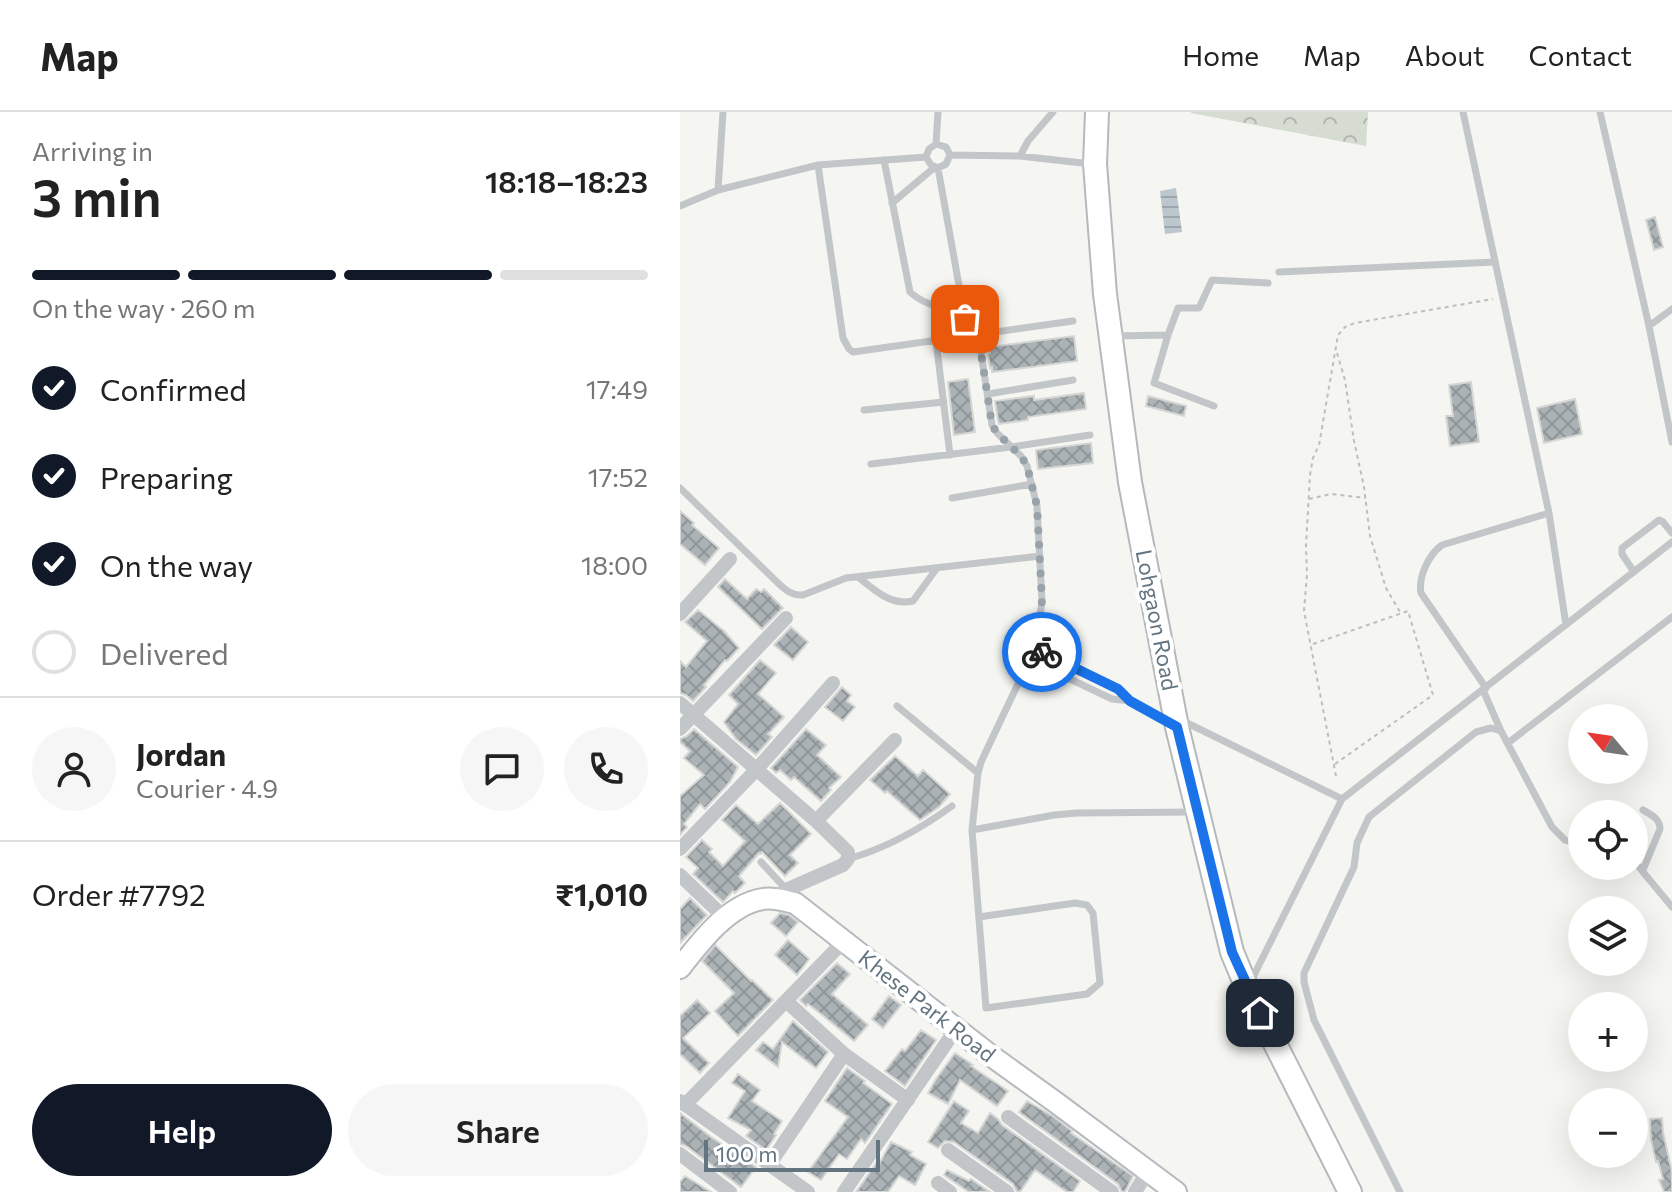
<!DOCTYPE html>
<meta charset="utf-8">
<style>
body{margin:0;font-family:Commissioner,sans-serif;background:#f6f6f6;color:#222;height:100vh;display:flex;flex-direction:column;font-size:30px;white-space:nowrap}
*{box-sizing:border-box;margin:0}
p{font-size:26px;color:#767676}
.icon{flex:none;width:44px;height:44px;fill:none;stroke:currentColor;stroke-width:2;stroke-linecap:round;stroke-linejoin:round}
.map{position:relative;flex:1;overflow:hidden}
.drawer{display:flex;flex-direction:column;background:#fff;width:680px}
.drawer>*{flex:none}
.needle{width:52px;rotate:299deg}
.fabs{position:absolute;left:888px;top:592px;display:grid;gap:16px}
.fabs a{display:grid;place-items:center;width:80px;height:80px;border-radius:50%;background:#fff;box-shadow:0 8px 32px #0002;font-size:40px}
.scale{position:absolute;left:24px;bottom:20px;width:176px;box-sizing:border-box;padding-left:8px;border:4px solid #647582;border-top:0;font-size:22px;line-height:28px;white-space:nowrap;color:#647582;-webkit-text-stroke:6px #fff;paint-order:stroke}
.pin{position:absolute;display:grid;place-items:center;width:68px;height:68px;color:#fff;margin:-34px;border-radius:16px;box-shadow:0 4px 12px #0006}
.courier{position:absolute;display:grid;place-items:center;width:80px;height:80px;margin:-40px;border:6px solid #1a73e8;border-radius:50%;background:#fff;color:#222;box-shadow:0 2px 10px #0007}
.summary em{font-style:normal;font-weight:600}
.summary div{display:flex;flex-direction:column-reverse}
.summary{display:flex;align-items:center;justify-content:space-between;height:136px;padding:0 32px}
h1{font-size:52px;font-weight:600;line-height:60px}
.bar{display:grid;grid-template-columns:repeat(4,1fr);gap:12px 8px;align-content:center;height:96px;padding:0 32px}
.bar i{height:10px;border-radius:6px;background:#e0e0e0}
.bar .current{background:#111827}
.bar p{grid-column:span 4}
.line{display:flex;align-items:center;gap:20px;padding:0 32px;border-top:2px solid #e0e0e0}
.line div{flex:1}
.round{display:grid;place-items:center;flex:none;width:84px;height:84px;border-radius:42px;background:#f6f6f6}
ol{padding:0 32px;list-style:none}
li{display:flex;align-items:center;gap:24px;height:88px}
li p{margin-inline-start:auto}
li .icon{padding:8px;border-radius:50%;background:#111827;color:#fff;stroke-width:4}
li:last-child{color:#767676}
li i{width:44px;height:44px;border:4px solid #e0e0e0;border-radius:50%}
.primary-button{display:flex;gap:16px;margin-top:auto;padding:16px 32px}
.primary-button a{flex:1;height:92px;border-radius:48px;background:#111827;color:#fff;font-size:32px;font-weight:600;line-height:92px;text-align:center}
.primary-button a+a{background:#f6f6f6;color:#222}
header{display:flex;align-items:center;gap:48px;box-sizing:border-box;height:112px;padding:0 40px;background:#fff;border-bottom:2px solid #e0e0e0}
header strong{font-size:38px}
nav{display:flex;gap:44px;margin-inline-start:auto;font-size:28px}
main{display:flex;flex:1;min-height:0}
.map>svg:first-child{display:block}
.park{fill:url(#park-crowns)}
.water{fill:url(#water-rules)}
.building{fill:url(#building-cross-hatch);stroke:#d6d6d4;stroke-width:2}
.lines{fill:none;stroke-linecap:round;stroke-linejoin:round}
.secondary-casing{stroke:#b4babe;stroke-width:24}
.primary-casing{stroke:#b5b9bd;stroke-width:26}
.path{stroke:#bcbec0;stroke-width:2;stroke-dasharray:4 4;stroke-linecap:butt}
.lane{stroke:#c2c6c9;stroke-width:7}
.street{stroke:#c2c6c9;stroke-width:14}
.secondary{stroke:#fff;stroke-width:20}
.primary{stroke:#fff;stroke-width:22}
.done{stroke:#97a2a9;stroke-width:8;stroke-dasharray:0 14.4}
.route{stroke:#1a73e8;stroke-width:10}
.labels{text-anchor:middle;stroke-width:8;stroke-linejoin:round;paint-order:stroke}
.street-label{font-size:22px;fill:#647582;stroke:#fff}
</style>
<header>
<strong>Map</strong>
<nav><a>Home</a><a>Map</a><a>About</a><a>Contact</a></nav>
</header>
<main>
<section class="drawer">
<div class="summary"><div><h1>3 min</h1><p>Arriving in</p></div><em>18:18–18:23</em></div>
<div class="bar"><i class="current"></i><i class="current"></i><i class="current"></i><i></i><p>On the way · 260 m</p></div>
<ol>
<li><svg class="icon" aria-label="check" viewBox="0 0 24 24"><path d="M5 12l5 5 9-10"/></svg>Confirmed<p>17:49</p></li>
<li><svg class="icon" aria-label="check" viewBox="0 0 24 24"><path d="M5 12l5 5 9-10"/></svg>Preparing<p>17:52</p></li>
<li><svg class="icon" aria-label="check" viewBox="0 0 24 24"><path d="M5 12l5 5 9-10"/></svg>On the way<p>18:00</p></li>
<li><i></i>Delivered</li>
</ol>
<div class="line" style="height:144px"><a class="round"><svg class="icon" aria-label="person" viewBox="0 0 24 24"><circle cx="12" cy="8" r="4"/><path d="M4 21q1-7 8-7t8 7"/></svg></a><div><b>Jordan</b><p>Courier · 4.9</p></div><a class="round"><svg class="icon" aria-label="chat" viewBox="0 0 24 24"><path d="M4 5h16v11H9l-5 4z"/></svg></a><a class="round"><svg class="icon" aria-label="phone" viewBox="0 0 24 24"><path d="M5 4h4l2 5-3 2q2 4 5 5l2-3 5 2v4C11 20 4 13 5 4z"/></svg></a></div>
<div class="line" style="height:104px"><div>Order #7792</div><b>₹1,010</b></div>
<div class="primary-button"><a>Help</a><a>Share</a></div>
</section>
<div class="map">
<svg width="992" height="1080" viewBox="0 0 992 1080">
<defs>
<pattern id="park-crowns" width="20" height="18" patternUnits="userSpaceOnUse" patternTransform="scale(2)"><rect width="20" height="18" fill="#d6dcd2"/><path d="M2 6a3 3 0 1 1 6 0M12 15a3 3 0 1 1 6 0" fill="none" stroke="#b1b7b0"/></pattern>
<pattern id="water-rules" width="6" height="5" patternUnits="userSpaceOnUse" patternTransform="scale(2)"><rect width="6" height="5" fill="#bbc7cc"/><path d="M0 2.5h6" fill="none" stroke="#9ca6ab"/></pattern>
<pattern id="building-cross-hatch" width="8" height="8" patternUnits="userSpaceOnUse" patternTransform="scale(2)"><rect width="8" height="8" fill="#abb3b7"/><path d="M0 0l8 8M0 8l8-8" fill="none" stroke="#8f969a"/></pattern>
</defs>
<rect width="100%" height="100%" fill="#f5f5f1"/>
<path class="park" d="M511,0H688L686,34L511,1Z"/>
<path class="water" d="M496,76L502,120L485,122L480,79Z"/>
<path class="building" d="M975,105L983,135L974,138L966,108Z
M394,224L397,249L312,260V255L310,256L308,242L310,241L309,235Z
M288,267L295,320L274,323L268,270Z
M791,270L799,330L770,334L766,304H773L769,273Z
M404,281L406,297L348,305V308L319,312L318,308L315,289L354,284V288Z
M468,284L506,294L504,304L466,294Z
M895,287L902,322L864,331L857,296Z
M411,331L413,351L358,357L356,338Z
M0,399L14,411L12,413L39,436L25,453L0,432Z
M45,467L67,487L76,477L81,480L84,477L103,496L82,517L38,475Z
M18,498L44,519L59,536L47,549L45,548L24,573L26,575L13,589L6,583L0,581V549L6,555L27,529L5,510Z
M111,515L128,530L113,548L94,533Z
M80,548L96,561L78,582L104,605L88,622L92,625L76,643L56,627L44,610L58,592L49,583Z
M162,575L171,583L167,589L175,595L163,609L145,595Z
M14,617L58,655L50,670L25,697L20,692L4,712L7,715L0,723V684L24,663L4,646L10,639L0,630V627L7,624Z
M126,617L146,633L137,643L161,665L149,676L151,678L141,689L114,665L111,668L100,658L96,661L91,656Z
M215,644L238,664L243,658L270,682L259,695L240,708L207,679L205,681L190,668Z
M100,691L131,722L110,743L118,751L105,764L82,740L80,742L79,741L59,764L65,771L55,781L53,779L43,790L13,762L18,756L6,745L22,728L32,737L29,740L43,754L65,729L42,708L56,693L78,712Z
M10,786L27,803L0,831V797Z
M100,801L109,803L118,810L106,824L91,811Z
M108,828L129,847L117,863L95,843Z
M35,833L71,869L72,868L93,888L58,924L35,899L54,881L22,849Z
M157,851L170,862L152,882L188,913L174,929L141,902L128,892L126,894L120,888Z
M209,884L221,893L203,916L192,907Z
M17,888L30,901L3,926L29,951L20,961L0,942V904Z
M113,909L148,940L136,956L102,930L98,955L76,938L83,930L93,937Z
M241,918L256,928L225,974L205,959L222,937L225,939Z
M275,941L293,953L291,954L328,979L317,994L280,968L268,992L248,981L256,967Z
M167,956L185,969L183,971L212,992L185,1031L181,1027L167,1047L159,1042L141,1068L128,1060L168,1005L145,989Z
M58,962L80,978L72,989L102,1009L94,1022L96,1023L86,1038L66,1024L71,1018L48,1006L65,979L52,971Z
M274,989L289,999L281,1011L298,1021L310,1001L318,1007L322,1013L400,1069L393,1080H387L355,1058L340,1080H337L333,1072L274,1030L265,1029L258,1036L248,1030Z
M347,989L374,1005L392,1019L391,1021L453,1064L445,1080H442L438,1072L339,1000Z
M0,1001L31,1025L76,1055L61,1075L6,1034L0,1032Z
M982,1006L983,1020L992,1060V1080H984L979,1068L983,1067L978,1049L976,1050L971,1027L970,1007Z
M211,1030L232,1040L230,1043L246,1052L235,1073L219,1064L208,1080H176L197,1050L199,1052Z
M267,1058L289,1069L291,1067L310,1080H289L264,1063Z
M5,1064L31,1080H0V1070Z"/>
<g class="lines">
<g class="secondary-casing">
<path id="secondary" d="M0,856C20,830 49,792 83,787C94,785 105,789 115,791L310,943L378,992L496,1080"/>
</g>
<g class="primary-casing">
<path id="primary" d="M417,0L415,52L425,182L450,370L497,615L552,840L567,876L670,1080"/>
</g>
<path class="path" d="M657,241L665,268L674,329L684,375L690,424L706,476L720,500
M629,387L651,382L686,386
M633,532L728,499L753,583L655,652
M656,664L624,499L627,463L626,434L630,363L633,346L639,333L658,223L665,215L675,211L813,187"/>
<path class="lane" d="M783,0L869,401L886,513
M920,0L969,214L992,330
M256,32L258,0
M270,43L340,44L411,52
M340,44L348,29L373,0
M246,45L249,37L256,32L266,35L270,43
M246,45L251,53L258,56L266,52L270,43
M204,48L230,180C244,193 265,197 284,203
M138,53L163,226L169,237L173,240L393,209
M258,56L285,207C288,219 298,229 301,241L312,313L317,321L341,344L347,354L357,394L362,489L355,536L301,650L298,661L292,718L306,896L407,882L420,871L413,801L407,793L395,791L299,805
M38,78L43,0
M212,91L255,55
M0,94L38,78L138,53L246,45
M599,160L815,150
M969,214L992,197
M488,223L498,196H519L532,168L588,171
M433,224L488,223L474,271L534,294
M256,229L270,343
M308,282L393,268
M184,298L264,290
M191,352L331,335L410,323
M0,376L98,471C106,478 112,484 123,483L166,466L360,444
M272,386L352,372
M954,460L942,442V436L979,408L983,410L992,421
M178,465C195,478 210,494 233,489L257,456
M355,536L438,577L450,589L492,612
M350,548L432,587L450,589
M806,576L741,481C738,465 749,442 762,433L869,401
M803,578L821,619L872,715L885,728L902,733
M217,594L298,661
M499,607L662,687
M828,631L992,505
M926,702L936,696L943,695
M292,718L374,703L397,701L516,700
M168,747C207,736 239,718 272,694
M954,749L992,795
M81,750L106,777
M963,758L980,717C980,707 972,703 963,698
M571,869L662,687L992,430
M720,1080L634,908L624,870V861L674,755L677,731L689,705L796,620L811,616L821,619"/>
<path class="street" d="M0,502L50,447
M0,591L136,709L168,740V747L163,753L106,778L95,787
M0,617L106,506
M136,709L215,628
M0,737L76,658L153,571
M0,763L46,807
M106,889L164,942L228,988
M0,989L128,1080
M5,993L164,829
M328,1005L432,1080
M268,1038L327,1080
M0,1042L50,1080
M89,1053L164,942
M258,1071L270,1080
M164,1080L276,917
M455,1080L468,1059"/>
<use href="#secondary" class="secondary"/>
<use href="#primary" class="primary"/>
</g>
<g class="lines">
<path class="done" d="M285,207L301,241L312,313L317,321L341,344L347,354L357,394L362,489L355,536L362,540"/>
<path class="route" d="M362,540L438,577L450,589L497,615L552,840L580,901"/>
</g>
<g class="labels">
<g class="street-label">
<text transform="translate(477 508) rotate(79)" y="8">Lohgaon Road</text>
<text transform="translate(247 894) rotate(38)" y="8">Khese Park Road</text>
</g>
</g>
</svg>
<div class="fabs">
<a><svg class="needle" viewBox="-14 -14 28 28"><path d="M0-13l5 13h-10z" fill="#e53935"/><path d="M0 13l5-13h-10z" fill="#767676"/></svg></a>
<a><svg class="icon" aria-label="locate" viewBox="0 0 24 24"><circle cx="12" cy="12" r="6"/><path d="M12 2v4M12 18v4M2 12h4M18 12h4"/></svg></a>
<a><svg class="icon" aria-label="layers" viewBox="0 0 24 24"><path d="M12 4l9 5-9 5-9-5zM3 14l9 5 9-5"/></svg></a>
<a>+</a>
<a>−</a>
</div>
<div class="scale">100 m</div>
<div class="pin" style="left:285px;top:207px;background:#ea580c"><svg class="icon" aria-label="bag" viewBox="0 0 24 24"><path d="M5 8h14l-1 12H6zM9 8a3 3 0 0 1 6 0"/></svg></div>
<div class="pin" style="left:580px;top:901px;background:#1f2937"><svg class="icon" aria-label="home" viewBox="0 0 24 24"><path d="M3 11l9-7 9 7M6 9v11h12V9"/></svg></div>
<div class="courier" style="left:362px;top:540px"><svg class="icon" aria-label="bike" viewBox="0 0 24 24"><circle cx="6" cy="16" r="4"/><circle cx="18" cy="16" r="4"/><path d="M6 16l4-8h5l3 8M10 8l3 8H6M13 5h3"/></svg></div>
</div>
</main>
